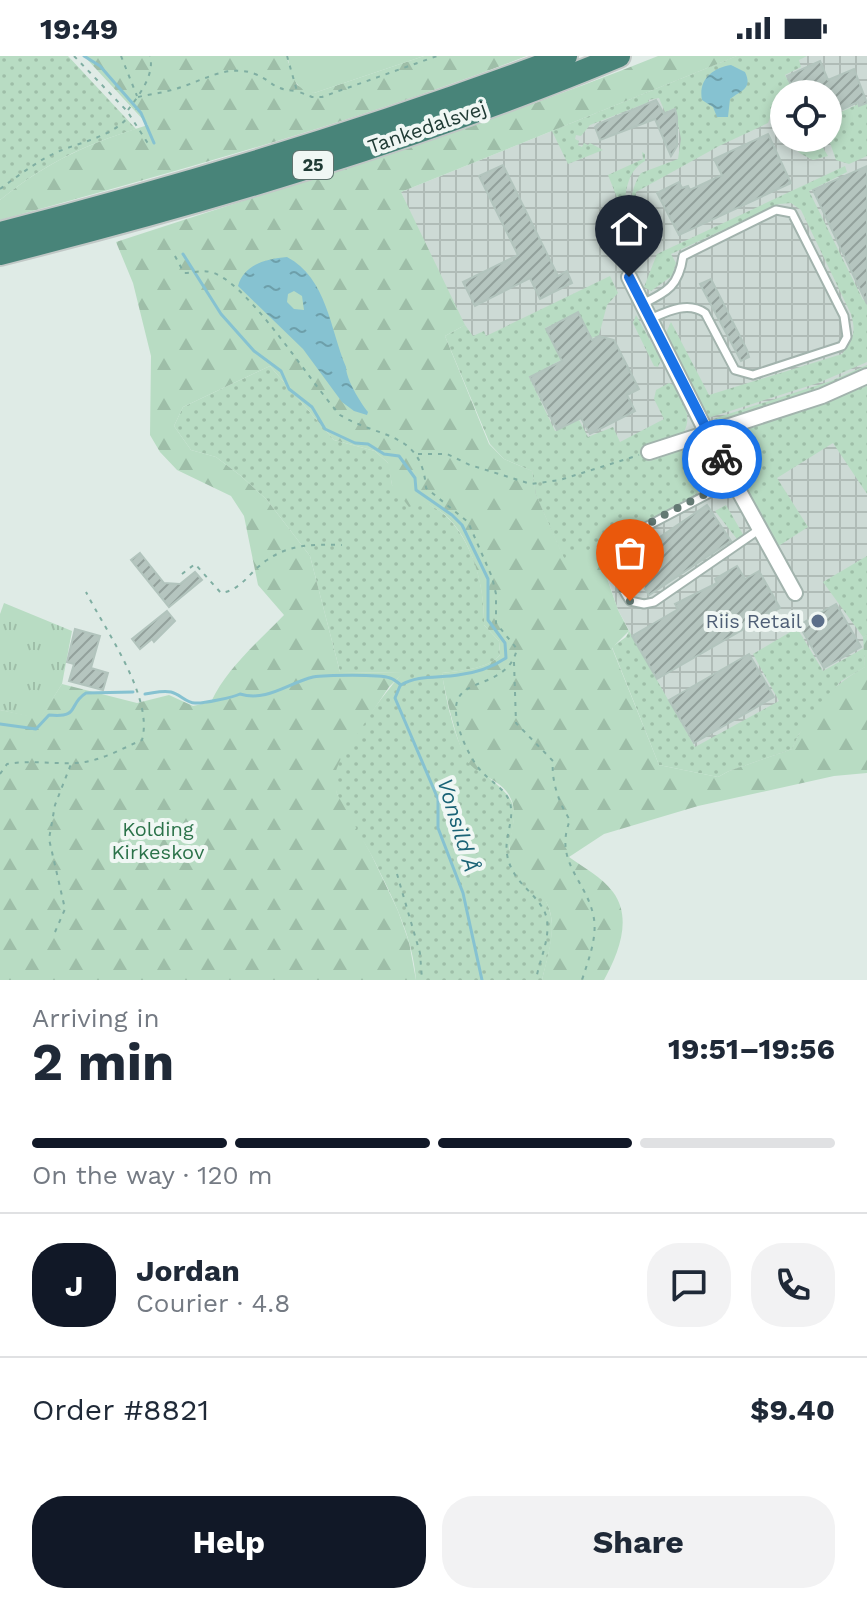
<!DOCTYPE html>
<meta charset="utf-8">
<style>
body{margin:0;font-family:"Work Sans",sans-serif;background:#f2f2f3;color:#1f2937;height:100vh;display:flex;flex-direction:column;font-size:30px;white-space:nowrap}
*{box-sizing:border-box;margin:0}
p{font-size:26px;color:#747a83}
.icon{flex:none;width:44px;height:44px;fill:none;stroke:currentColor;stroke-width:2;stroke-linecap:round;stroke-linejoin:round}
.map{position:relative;height:924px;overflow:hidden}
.drawer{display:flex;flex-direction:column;background:#fff;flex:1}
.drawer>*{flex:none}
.buttons{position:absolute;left:770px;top:24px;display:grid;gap:16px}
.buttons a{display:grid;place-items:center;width:72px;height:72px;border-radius:50%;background:#fff;box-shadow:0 4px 12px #0003;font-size:40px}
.pin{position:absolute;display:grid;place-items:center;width:68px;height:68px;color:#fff;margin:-82px -34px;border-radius:50% 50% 50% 0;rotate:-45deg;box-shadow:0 0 8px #0007}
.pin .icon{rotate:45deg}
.courier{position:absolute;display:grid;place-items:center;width:80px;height:80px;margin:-40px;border:6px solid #1a73e8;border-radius:50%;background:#fff;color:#222;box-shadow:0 2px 10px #0007}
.summary em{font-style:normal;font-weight:700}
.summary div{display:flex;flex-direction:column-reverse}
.summary{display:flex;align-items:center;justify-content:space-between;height:136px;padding:0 32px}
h1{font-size:52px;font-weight:700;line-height:60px}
.bar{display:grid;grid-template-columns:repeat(4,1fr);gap:12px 8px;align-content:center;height:96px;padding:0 32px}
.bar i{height:10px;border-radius:6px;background:#e0e1e3}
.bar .current{background:#111827}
.bar p{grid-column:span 4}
.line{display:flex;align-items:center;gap:20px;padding:0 32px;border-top:2px solid #e0e1e3}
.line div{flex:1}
.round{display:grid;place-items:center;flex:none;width:84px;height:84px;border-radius:32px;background:#f2f2f3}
.cta{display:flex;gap:16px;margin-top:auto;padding:16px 32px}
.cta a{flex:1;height:92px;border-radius:32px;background:#111827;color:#fff;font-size:32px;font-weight:700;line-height:92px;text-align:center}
.cta a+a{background:#f2f2f3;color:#1f2937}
.status{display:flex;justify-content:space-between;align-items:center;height:56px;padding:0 40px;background:#fff;direction:ltr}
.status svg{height:22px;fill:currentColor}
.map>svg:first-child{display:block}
.industrial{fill:url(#industrial-grid);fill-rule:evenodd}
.grass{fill:url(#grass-dots)}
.forest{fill:url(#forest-firs)}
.park{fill:url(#park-tufts)}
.garden{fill:#b8dcc3}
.water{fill:url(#water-ripples);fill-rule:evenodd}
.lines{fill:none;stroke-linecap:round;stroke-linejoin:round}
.stream{stroke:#86c2d1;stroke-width:3}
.building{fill:url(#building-hatch);stroke:#b2c4bd;stroke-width:2}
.service-casing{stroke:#a2b3ad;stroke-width:11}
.minor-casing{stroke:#a2b3ad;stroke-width:18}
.trunk-casing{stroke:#c1c8c6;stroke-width:26}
.path{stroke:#7faea2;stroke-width:2;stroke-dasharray:4 6;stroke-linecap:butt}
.service{stroke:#fff;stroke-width:7}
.minor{stroke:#fff;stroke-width:14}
.trunk{stroke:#488479;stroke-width:22}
.done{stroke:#637973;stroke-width:8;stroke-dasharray:0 14.4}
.route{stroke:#1a73e8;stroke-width:10}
.service-dot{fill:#5c6f8a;stroke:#f0f7f4;stroke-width:3}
.labels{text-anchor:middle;stroke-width:8;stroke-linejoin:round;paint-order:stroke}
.shield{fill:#f0f7f4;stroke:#5e736e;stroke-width:2}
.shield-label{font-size:18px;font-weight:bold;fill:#203b35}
.street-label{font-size:20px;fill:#203b35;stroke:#f0f7f4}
.service-label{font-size:20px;fill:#4e5e75;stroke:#f0f7f4;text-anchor:end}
.park-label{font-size:20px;fill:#2a7249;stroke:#f0f7f4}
.water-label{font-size:22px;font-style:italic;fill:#1a6376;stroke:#f0f7f4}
</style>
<div class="status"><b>19:49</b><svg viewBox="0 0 49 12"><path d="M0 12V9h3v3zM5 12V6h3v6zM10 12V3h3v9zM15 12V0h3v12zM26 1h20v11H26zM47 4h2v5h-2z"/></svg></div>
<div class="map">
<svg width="867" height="924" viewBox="0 0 867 924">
<defs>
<pattern id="industrial-grid" width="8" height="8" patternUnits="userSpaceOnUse" patternTransform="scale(2)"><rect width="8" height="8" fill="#cddad5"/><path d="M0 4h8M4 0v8" fill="none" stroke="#b0bcb7"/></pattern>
<pattern id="grass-dots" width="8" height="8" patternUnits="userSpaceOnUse" patternTransform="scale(2)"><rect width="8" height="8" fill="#b8dcc3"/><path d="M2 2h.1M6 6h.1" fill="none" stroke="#9ebea8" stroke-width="1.8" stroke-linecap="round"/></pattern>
<pattern id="forest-firs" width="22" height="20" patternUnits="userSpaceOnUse" patternTransform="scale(2)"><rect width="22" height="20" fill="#b8dcc3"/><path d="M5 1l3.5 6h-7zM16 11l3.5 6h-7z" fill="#9ebea8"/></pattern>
<pattern id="park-tufts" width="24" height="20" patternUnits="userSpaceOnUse" patternTransform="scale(2)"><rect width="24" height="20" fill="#b8dcc3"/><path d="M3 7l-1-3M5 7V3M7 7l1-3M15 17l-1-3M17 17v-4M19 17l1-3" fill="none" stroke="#9ebea8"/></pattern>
<pattern id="water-ripples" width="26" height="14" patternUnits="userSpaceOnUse" patternTransform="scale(2)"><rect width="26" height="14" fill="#86c2d1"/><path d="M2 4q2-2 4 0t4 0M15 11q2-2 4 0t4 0" fill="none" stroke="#6d9faa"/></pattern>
<pattern id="building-hatch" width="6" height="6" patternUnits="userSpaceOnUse" patternTransform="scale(2)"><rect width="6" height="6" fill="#b5c5bf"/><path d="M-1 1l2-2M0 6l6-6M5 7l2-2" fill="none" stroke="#93a19c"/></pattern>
</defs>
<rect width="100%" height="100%" fill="#dfebe6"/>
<path class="industrial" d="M737,0H867V667L729,715L659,709L629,574L618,554L597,491L565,505L401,136ZM784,38H828V82H784Z"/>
<path class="grass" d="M0,0H68L136,73C81,90 45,108 0,144Z
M737,0H807L799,4L801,11L785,19L795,38H784V46H776L768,67L719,90L636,136L634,170L638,204L635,208C630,180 624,141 641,117L678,103L681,83L675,52L665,56L659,42L648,44L649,46L590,69L581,80L576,79L575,83L579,85L578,89L582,91L584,87L588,89L590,87L603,94L568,108L552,75Z
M867,44V100L849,108L836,104L828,81V62Z
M784,82H817L828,100L813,104L801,98Z
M642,96L645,98V105C625,116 625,141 624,161L617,150L620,149L608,119L643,103Z
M845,110L847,116L809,135L863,244L867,243V306L818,327L708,362L665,279L671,266L709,339L842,298C854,283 856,276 851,258L801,154L791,147L779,148L671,198L676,207L672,220L651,235L644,231L657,198Z
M610,220L618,237L607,249L599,279L592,282L578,256L545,272L561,304L529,321L555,375L579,364L588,381L613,371L620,386L664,363L654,343L656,334L669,327L673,329C682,345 693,358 684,376L648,388L651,401L699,389L706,393L721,423L611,488L609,485L565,505L536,439L532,415L504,403L490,388L445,280L465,269L473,280L484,275L486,280Z
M636,259L661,304L658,311L654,310L633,267Z
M867,309V312L827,330L723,364L713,363L831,325Z
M270,310L334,384L375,395L389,408L392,429C410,438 431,447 446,460C474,487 485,532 484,569L499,585L500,599C488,613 460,615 442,617C446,644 453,677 466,702C469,708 478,713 484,718C520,746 517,750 509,793C521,810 546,837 550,856C556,877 547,903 542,924H416C413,880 392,841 373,802C360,776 329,744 335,713C338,698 390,631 402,617L340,616L310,500L267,444L241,420L216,401L191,394L174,370L183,351Z
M867,330V438L833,387L777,422L808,471L777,491L723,393L727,381Z
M726,449L744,480L737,483L715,455Z
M867,500V579L863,581L823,526Z
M797,572L823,615L864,592L865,611L841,625L799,678L792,693L729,715L718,721L659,709L612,591L626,581L629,575L695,691L779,645L753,598Z"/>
<path class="forest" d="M84,0H286L297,29L314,37L424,0H527C355,66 178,115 0,164V144C50,104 87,88 148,69Z
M658,0H737L401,136L465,269L445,280L489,388L504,403L532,415L536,439L565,504L596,490L618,554L629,575L612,592L659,709L718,721L729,715L792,693C808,657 830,630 865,611L863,581L867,579V717L834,720L698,750L604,778L569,801C584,812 602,821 613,836C633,863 618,898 604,924H542C547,901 559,868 546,846C536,828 512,824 510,799C507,779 521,759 509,739C501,724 477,719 467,705C458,692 444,634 442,617C459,615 488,613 500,599L499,585L484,569C485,533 473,483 444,458C438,453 429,449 423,445L409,451L392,429L388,407L375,395L334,384L270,310L183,351L174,370L191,394L216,401L241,420L267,444L310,500L340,616L403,617L389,631L341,702L335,717L337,738L371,798L398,855L409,886L416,924H0V654L40,662L62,628L137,647L169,639L193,650L211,646C227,612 258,586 284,559L258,529L244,460L231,440L177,414L160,396L150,379L151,300L133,227L116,186C297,127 481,71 658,0Z"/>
<path class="park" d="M4,547L72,575L62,628L40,663L0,654V558Z"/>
<path class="garden" d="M287,0H424L314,37C293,34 292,17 287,0Z"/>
<path class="water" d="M731,9L745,16C753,33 741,34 730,43L728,61H717L713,51L702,44C698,24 712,12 731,9Z
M287,201C327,222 330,273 346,311C346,323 360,346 368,356L367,359L354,355L342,346L303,293L238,230C244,208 266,203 287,201ZM294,235L302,240L304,254L294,253L287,246L288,238Z"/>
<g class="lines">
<path class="stream" d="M84,0L100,10L141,57L154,87
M183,198L221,258L254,295L281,315L289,333L312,351L325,373L355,387L368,388L384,398L399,400L415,422L416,434L452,459L462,469L488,523V564L505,587L506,602C491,612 475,617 458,619C439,622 417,619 401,629
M400,630L395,642L438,743V772L463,837L482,924
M145,638C154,637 162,634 171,636C180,638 186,647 195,647C202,648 234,641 240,638C267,646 288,627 313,621C325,619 380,618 390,622C394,623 397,626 401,629
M0,668L36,673L49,659C81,662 67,649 86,637L133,636"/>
</g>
<path class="building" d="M820,5L828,24L854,13L867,47L859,50L858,46L828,60V38H808L803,26L792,31L787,20Z
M656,44L664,58L675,53L677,61V90L671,100L655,63L600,84L595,71L598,68Z
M768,78L791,127L679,179L657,137L679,126L682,132L688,130L690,134L722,119L714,103Z
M503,109L558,220L567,215L572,227L540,243L530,222L475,250L463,226L518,199L479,120Z
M867,110V248L813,134Z
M711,223L747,294L749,301L741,305L700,228Z
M578,256L592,284L599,280L614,284L639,333L627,339L635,355L590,378L581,362L557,374L530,321L562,305L546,273Z
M707,449L731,485L649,539L626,504Z
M140,497L164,527L180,528L195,516L202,524L169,551L131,504Z
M737,510L745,523L759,515L780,552L657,623L632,580L675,555L678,553L675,548L717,527L715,523Z
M836,548L861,591L824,612L799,569Z
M167,555L175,565L154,586L152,583L140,593L132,583Z
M75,573L100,580L91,612L108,617L103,634L69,625L74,608L67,606Z
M749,598L774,641L694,687L669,644Z"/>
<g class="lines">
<g class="service-casing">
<path id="service" d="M642,248C668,236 679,229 683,200L776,154L792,157L844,260L847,281L842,290L753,319L735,314L705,257C688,245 668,255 650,263
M733,425L636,476L617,491C611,510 619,529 630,545L644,548L654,546L760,473"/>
</g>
<g class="minor-casing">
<path id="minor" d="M629,221L707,377L795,537
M649,396L822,340L867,320"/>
</g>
<g class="trunk-casing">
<path id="trunk" d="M0,177C192,128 381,70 566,0
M0,198C210,145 419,83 619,0"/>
</g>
<path class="path" d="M74,0L127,55L149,89
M121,0L137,40
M287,0L297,35L312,41H322L437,0
M138,41C150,38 163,37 175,33C201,26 227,7 255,18C273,25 271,33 295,35
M128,54C139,39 155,19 150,0
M0,133C15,122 31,110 47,101C74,86 110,84 130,59
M175,200L184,217C195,217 202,213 214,217C251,231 310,326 340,359C380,383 422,375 426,432L468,466L492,521L496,538V567L517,593C507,634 457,620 456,652C455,671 470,705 484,718C492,726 504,733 509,744C516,762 504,780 507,798C512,830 543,839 547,864C550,884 539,905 536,924
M418,398H447L470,409L531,428L560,424L639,399
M182,518L195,508L221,537C242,534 250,515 267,504C290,488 314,488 342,489
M514,606L516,667L553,705C551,724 559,748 570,764C553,807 588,825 594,863C597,883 588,905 582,924
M0,718L7,708C30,704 53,708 76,707C99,706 121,693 142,684C154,641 105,574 86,536
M397,818L420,897L422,924
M55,876L65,853L49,783L55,749L71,708"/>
<use href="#service" class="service"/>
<use href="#minor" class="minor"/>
<use href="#trunk" class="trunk"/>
</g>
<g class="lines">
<path class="done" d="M630,545C621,533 609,508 617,493C626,474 711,436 733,424L722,403"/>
<path class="route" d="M629,221L722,403"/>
</g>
<circle class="service-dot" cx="818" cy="565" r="8"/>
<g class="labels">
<rect class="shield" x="293" y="95" width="40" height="28" rx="6"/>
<g class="shield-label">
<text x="313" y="115">25</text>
</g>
<g class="street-label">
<text transform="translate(427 71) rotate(-19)" y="7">Tankedalsvej</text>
</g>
<g class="service-label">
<text x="802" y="572">Riis Retail</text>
</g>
<g class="park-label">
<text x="158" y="780">Kolding<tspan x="158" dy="23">Kirkeskov</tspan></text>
</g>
<g class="water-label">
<text transform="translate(459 769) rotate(73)" y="8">Vonsild Å</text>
</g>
</g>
</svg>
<div class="buttons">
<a><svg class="icon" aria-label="locate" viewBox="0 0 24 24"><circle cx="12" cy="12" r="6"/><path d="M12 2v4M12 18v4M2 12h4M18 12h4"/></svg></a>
</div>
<div class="pin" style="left:630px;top:545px;background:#ea580c"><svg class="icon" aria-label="bag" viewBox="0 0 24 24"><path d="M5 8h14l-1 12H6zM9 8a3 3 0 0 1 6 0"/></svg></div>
<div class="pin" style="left:629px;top:221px;background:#1f2937"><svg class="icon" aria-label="home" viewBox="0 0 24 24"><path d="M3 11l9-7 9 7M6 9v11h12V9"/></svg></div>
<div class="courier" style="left:722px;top:403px"><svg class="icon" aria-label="bike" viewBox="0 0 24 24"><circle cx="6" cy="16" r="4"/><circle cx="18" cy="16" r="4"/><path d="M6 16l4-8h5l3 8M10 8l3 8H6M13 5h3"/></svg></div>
</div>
<section class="drawer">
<div class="summary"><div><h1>2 min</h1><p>Arriving in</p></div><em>19:51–19:56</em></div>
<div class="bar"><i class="current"></i><i class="current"></i><i class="current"></i><i></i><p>On the way · 120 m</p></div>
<div class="line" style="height:144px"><b class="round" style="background:#111827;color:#fff">J</b><div><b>Jordan</b><p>Courier · 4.8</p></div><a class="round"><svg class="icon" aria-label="chat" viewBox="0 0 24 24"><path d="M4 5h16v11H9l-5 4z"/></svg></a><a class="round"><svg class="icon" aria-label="phone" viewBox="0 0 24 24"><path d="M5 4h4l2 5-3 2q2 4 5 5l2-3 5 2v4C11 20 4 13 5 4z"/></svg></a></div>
<div class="line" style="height:104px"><div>Order #8821</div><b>$9.40</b></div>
<div class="cta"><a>Help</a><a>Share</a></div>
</section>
